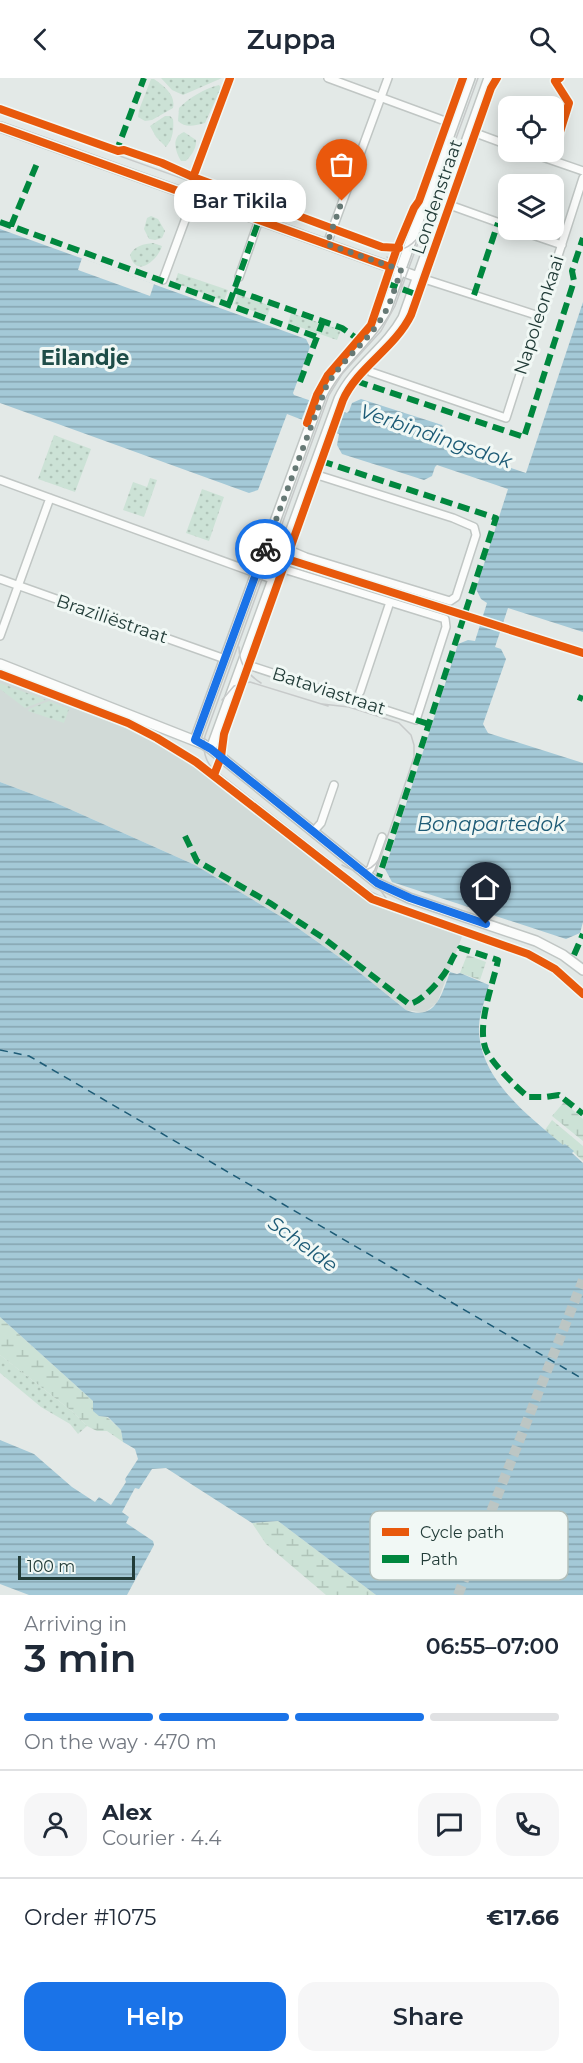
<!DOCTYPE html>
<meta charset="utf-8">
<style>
body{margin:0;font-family:Montserrat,sans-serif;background:#f6f6f7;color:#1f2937;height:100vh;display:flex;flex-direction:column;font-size:22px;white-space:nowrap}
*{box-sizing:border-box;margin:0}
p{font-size:20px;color:#747a83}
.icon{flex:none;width:33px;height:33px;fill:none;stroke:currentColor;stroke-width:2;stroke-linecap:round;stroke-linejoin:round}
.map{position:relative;height:1517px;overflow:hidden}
.sheet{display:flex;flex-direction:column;background:#fff;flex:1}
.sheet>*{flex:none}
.controls{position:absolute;left:498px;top:18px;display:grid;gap:12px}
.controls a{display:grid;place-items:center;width:66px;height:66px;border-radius:12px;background:#fff;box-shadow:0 3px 15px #0003;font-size:30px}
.scale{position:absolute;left:18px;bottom:15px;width:117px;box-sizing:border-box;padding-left:6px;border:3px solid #223c38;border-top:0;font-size:16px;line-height:21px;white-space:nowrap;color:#223c38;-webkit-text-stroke:4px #f1f8f5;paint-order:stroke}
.pin{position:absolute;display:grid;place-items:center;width:51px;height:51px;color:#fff;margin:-62px -26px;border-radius:50% 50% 50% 0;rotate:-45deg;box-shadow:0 0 6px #0007}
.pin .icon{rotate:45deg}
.courier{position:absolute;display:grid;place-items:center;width:60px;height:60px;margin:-30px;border:4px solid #1a73e8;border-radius:50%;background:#fff;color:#222;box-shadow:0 2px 8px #0007}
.bubble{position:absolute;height:42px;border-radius:18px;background:#fff;box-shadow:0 3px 15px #0003;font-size:20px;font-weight:600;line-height:42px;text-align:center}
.head em{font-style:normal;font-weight:600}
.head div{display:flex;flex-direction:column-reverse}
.head{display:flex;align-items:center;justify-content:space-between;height:102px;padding:0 24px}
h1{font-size:39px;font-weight:600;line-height:45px}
.bar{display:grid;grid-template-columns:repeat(4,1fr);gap:9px 6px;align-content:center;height:72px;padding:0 24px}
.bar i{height:8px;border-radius:4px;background:#e0e1e3}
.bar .on{background:#1a73e8}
.bar p{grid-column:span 4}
.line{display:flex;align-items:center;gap:15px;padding:0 24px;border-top:2px solid #e0e1e3}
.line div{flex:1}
.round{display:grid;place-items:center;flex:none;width:63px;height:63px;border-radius:18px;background:#f6f6f7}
.primary-button{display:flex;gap:12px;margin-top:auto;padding:12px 24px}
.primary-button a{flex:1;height:69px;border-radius:18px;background:#1a73e8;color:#fff;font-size:24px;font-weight:600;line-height:69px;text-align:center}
.primary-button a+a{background:#f6f6f7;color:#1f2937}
header{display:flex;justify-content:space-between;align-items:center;height:78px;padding:0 24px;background:#fff;font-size:27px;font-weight:600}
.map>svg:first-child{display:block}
.built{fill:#d1dad7}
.grass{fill:url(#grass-dots)}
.wetland{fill:url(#wetland-marsh)}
.water{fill:url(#water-rules)}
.pier{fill:#e3e9e7}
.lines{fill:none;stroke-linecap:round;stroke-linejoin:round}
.ferry{stroke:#1d5b76;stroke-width:1.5;stroke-dasharray:8 6;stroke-linecap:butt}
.secondary-tunnel{stroke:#bcc6c4;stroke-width:10;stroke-dasharray:10 5;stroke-linecap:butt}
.minor-casing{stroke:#c0c6c4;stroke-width:10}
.tertiary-casing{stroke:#c0c6c4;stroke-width:12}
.minor{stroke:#fbfcfb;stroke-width:7}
.tertiary{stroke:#fbfcfb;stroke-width:9}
.tram{stroke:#c7caca;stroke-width:1.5}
.quiet{stroke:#00873e;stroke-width:6;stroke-dasharray:12 6;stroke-linecap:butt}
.cycleway-casing{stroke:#f1f8f5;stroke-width:11}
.cycleway{stroke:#e8590c;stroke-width:8}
.done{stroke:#667975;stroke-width:6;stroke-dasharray:0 10.8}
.route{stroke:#1a73e8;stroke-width:8}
.labels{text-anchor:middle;stroke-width:6;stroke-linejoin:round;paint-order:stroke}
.street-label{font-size:18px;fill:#223c38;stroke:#f1f8f5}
.water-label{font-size:20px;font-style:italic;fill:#1d5b76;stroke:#f1f8f5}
.quarter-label{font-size:21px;font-weight:bold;fill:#1e4d48;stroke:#f1f8f5}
.key{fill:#f1f8f5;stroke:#b3c0bc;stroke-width:1.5}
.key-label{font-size:16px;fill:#223c38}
</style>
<header><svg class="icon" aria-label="back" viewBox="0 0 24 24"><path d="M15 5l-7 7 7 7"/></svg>Zuppa<svg class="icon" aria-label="search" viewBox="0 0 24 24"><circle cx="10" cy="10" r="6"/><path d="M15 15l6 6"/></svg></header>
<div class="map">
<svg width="583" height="1517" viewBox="0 0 583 1517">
<defs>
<pattern id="grass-dots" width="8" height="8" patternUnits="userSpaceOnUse" patternTransform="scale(1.5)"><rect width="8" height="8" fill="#cce2d6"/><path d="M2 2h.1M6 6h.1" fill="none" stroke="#afc3b8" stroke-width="1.8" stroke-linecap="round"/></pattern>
<pattern id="wetland-marsh" width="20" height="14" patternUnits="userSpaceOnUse" patternTransform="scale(1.5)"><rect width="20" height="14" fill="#cce2d6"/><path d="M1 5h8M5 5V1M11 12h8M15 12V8" fill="none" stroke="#afc3b8"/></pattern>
<pattern id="water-rules" width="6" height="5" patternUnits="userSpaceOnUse" patternTransform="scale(1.5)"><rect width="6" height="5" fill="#a4c9d7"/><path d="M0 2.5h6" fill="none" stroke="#85a4af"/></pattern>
</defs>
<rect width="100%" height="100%" fill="#e3e9e7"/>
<path class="built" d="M0,599L127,647L179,674L195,685L320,788L366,821L393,834L463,856L437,925L424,935L406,932L349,886L285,841L195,787L56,725L0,704Z"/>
<path class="grass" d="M161,0H222L183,17L172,12Z
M151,1H154C164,8 176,17 173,30L152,42L145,43L138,39L139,32Z
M219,7L221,10L205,45C196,47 186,51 178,43L179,30C189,20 205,10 219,7Z
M165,38H170L173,41C174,51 173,61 166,69L156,59L150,48Z
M184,54L196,62C197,70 191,78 186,83H181C175,73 171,59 184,54Z
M151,138L158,141L165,153L162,160L155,162L149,161L144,151L147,140Z
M153,165L162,168C158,182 136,201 130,177C134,168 144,166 153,165Z
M178,195L228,212L224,223L175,205Z
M238,216L271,228L267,238L234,226Z
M291,235L341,252L337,262L288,245Z
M54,357L91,371L75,414L38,401Z
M150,400L157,402L144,439L123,432L133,404L147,409Z
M202,411L224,419L209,463L186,455Z
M0,605L46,622L25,630L0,611Z
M49,623L69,631L64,645L28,633L29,631Z
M0,1277L73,1334L87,1348L78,1356L70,1346L41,1329L0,1295Z"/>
<path class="wetland" d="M467,877L486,884L480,902L460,895Z
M564,1024L583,1041V1063L552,1038Z
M552,1042L583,1068V1083L565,1066L563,1068L545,1052Z
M0,1239L93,1323V1327L99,1338L107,1339L121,1352L123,1364L107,1353H97L87,1348L73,1334L0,1277Z
M278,1443L376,1517H326L266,1466L252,1445Z"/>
<path class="water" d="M0,151L306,261L310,269L293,315L294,317L347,335L349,333L352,325L361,321L442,347L446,356L443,365L444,368L526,395L583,224V554L508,530L495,569L501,571L506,581L483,646L488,655L583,685V844L580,855L566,861L392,804L385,791L458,566L468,562L475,563L487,525L481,521L476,511L508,411L437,387L435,389L432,398L424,402L342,376L337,367L339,356L287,336L258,412L249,415L0,325Z
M0,704L56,725L195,787L285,841L349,886L406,932C436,944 442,915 450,894L457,896L460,895L489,907C486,920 480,933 479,947C477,1000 528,1037 563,1067L565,1066L574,1073L572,1075L583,1085V1517H376L278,1443L252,1445L166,1390L152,1391L139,1411L135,1410L122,1434L129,1439L126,1445L153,1463L154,1467L127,1517H29L0,1506V1362L34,1376L72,1409L95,1424L99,1419L111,1427L126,1404L125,1401L138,1381L135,1371L123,1364L121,1352L108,1339L99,1338L93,1333V1323L0,1239Z"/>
<path class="pier" d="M82,180L154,206L150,218L78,192Z
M310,320L344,332L336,356L301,343Z"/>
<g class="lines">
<path class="ferry" d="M0,972L29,978L583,1301"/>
<path class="secondary-tunnel" d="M458,1517L583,1202"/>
<g class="minor-casing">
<path id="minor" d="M328,0L453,46
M470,53L508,67
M528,74L583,93
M444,125L508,148
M518,152L562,167
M327,166L388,0
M239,199L259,142
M418,199L539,238
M163,202L194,118
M363,288L371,294L506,340L583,100
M0,402L272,501
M268,463L306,479L450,523L456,519L476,457L474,449L453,440L311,395
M0,501L225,581
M0,558L50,420
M242,585L416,642L446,549L445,541L277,489
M360,614L390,524
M313,754L321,745L334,707
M366,797L371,790L382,759"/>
</g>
<g class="tertiary-casing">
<path id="tertiary" d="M0,49L418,199
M0,586L203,666L211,671L377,805L409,820L536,863L563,877L583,892
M195,662L321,318C337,285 368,264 386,232L470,0
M211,671L339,321C354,289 386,271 403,240L489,0"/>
</g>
<use href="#minor" class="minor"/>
<use href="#tertiary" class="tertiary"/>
<path class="tram" d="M478,0L395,228L381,253L342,296L329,317L205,658C202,670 204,679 211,689L369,813L396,826L533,874L552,885L583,910
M0,35L381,172C397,176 411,170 420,157
M387,179L401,192V209
M239,569C239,586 247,596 261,605
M222,622L234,608L250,604L328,628
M322,626L349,629L399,645L411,657L414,667V679L376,793L379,810L386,820
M342,787C357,796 370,796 380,780"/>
<path class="quiet" d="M121,72L118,73V69L144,0
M0,144L317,259
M11,148L38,83
M386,205L418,217
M234,212L342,250L362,264
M474,217L498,145
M229,226L259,142
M356,303L524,359L574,203L572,193L583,160
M300,304L323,243
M321,383L496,440L379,799
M578,619L583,621
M416,642L429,646
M185,758L197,783L270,825L322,859L409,926C421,925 442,901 448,890C452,882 453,877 460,870L498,882C493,907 475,950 487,974C495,988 515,1008 528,1019H546L559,1017L583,1036
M574,877L583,856"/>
<g class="cycleway-casing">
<path id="cycleway" d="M0,31L118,73L124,72L162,85L193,99L382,169L399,170
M0,49L390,189
M554,73L569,25L555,3L560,0
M195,94L230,0
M307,345L317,317L328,297L371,247L396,173L414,130L419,123L463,0
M287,481L583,575
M0,596L128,645L157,660L196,684L372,821L528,876L555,891L583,916
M214,697L221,679L224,656L343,322C357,290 395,270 411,237L491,10L497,0"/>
</g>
<use href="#cycleway" class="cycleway"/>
</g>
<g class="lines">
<path class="done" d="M265,471L326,309C340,284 363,268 379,244C390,229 395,210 401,192L327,166L342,123"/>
<path class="route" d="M265,471L195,662L211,671L377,805L410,820L486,846"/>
</g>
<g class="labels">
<g class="street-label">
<text transform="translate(437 119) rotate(-71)" y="6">Londenstraat</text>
<text transform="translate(539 237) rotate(-72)" y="6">Napoleonkaai</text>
<text transform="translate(112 541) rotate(19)" y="6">Braziliëstraat</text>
<text transform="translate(329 613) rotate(18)" y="6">Bataviastraat</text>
</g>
<g class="water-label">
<text transform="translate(436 358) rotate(19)" y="7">Verbindingsdok</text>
<text x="491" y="753">Bonapartedok</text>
<text transform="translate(303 1166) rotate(36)" y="7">Schelde</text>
</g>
<g class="quarter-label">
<text x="85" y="287">Eilandje</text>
</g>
</g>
<rect x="370" y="1433" width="198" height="69" rx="9" class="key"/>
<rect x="382" y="1450" width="27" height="8" fill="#e8590c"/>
<rect x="382" y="1477" width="27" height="8" fill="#00873e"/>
<g class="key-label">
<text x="420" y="1460">Cycle path</text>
<text x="420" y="1487">Path</text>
</g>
</svg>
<div class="controls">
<a><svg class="icon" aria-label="locate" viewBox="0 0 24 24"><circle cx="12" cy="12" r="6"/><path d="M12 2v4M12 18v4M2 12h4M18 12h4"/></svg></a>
<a><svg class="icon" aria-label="layers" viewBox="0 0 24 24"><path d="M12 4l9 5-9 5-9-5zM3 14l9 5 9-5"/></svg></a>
</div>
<div class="scale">100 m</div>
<div class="pin" style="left:342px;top:123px;background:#ea580c"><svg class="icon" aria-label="bag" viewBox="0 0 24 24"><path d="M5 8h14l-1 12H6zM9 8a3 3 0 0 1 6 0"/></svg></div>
<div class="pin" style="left:486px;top:846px;background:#1f2937"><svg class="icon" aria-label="home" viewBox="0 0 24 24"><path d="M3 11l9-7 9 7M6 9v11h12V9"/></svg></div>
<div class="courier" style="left:265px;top:471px"><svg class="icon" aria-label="bike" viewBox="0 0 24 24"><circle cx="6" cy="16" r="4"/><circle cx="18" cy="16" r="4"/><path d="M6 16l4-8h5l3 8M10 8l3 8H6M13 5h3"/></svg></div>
<div class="bubble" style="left:174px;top:102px;width:132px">Bar Tikila</div>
</div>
<section class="sheet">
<div class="head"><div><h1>3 min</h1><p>Arriving in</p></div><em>06:55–07:00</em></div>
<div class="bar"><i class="on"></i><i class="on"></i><i class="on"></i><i></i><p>On the way · 470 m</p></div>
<div class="line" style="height:108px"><a class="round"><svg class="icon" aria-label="person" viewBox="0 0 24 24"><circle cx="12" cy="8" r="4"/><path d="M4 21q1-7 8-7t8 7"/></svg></a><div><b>Alex</b><p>Courier · 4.4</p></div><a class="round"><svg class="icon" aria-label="chat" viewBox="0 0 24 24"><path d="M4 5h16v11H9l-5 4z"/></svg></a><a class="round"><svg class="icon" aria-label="phone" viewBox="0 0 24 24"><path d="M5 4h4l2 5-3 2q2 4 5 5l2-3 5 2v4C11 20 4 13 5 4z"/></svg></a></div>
<div class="line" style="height:78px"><div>Order #1075</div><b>€17.66</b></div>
<div class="primary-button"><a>Help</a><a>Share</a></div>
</section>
